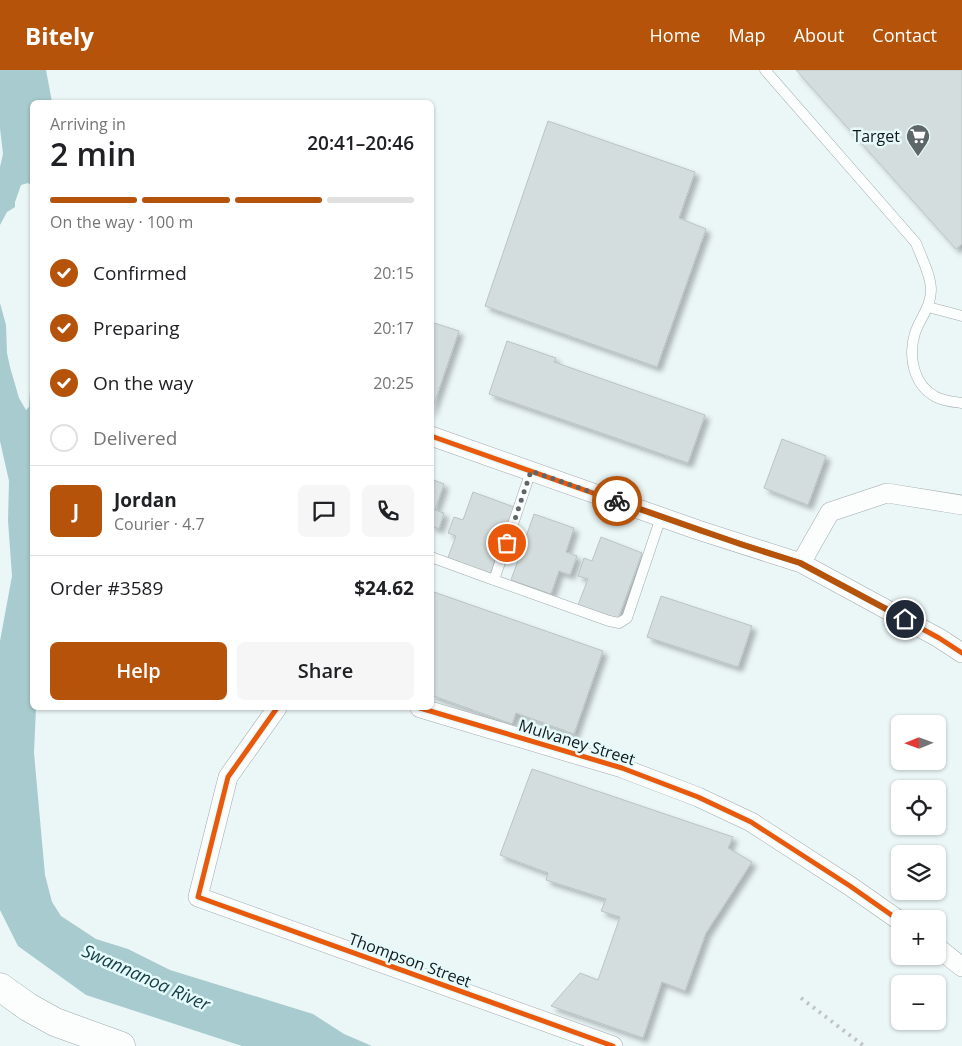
<!DOCTYPE html>
<meta charset="utf-8">
<style>
body{margin:0;font-family:"Open Sans",sans-serif;background:#f6f6f6;color:#202124;height:100vh;display:flex;flex-direction:column;font-size:19px;white-space:nowrap}
*{box-sizing:border-box;margin:0}
p{font-size:16px;color:#757577}
.icon{flex:none;width:28px;height:28px;fill:none;stroke:currentColor;stroke-width:2;stroke-linecap:round;stroke-linejoin:round}
.map{position:relative;flex:1;overflow:hidden}
.side{position:absolute;left:30px;top:30px;width:404px;height:610px;display:flex;flex-direction:column;background:#fff;border-radius:8px;box-shadow:0 1px 4px #0004}
.side>*{flex:none}
.needle{width:32px;rotate:269deg}
.controls{position:absolute;left:891px;top:645px;display:grid;gap:10px}
.controls a{display:grid;place-items:center;width:55px;height:55px;border-radius:8px;background:#fff;box-shadow:0 1px 4px #0004;font-size:25px}
.pin{position:absolute;display:grid;place-items:center;width:42px;height:42px;color:#fff;margin:-21px;border:2px solid #fff;border-radius:50%;box-shadow:0 1px 5px #0007}
.courier{position:absolute;display:grid;place-items:center;width:50px;height:50px;margin:-25px;border:4px solid #b45309;border-radius:50%;background:#fff;color:#222;box-shadow:0 1px 6px #0007}
.head em{font-style:normal;font-weight:600}
.head div{display:flex;flex-direction:column-reverse}
.head{display:flex;align-items:center;justify-content:space-between;height:85px;padding:0 20px}
h1{font-size:32px;font-weight:600;line-height:38px}
.bar{display:grid;grid-template-columns:repeat(4,1fr);gap:8px 5px;align-content:center;height:60px;padding:0 20px}
.bar i{height:6px;border-radius:4px;background:#e0e0e0}
.bar .active{background:#b45309}
.bar p{grid-column:span 4}
.line{display:flex;align-items:center;gap:12px;padding:0 20px;border-top:1px solid #e0e0e0}
.line div{flex:1}
.round{display:grid;place-items:center;flex:none;width:52px;height:52px;border-radius:8px;background:#f6f6f6}
ol{padding:0 20px;list-style:none}
li{display:flex;align-items:center;gap:15px;height:55px}
li p{margin-inline-start:auto}
li .icon{padding:5px;border-radius:50%;background:#b45309;color:#fff;stroke-width:4}
li:last-child{color:#757577}
li i{width:28px;height:28px;border:2px solid #e0e0e0;border-radius:50%}
.primary-button{display:flex;gap:10px;margin-top:auto;padding:10px 20px}
.primary-button a{flex:1;height:58px;border-radius:8px;background:#b45309;color:#fff;font-size:20px;font-weight:600;line-height:58px;text-align:center}
.primary-button a+a{background:#f6f6f6;color:#202124}
header{display:flex;align-items:center;gap:30px;box-sizing:border-box;height:70px;padding:0 25px;background:#b45309;color:#fff}
header strong{font-size:24px}
nav{display:flex;gap:28px;margin-inline-start:auto;font-size:18px}
.map>svg:first-child{display:block}
.water{fill:#a7cbce}
.building{fill:#d4dddd;stroke:#bbc3c4;filter:url(#shadow)}
.lines{fill:none;stroke-linecap:round;stroke-linejoin:round}
.lane-casing{stroke:#a1aaab;stroke-width:11}
.street-casing{stroke:#a1aaab;stroke-width:20}
.secondary-casing{stroke:#a1aaab;stroke-width:29}
.lane{stroke:#fcfefe;stroke-width:10}
.street{stroke:#fcfefe;stroke-width:19}
.secondary{stroke:#fcfefe;stroke-width:28}
.rail{stroke:#c1c4c4;stroke-width:4;stroke-dasharray:2.5 5;stroke-linecap:butt}
.cycleway-casing{stroke:#e6fafc;stroke-width:8}
.cycleway{stroke:#e8590c;stroke-width:5}
.done{stroke:#5e6667;stroke-width:5;stroke-dasharray:0 9}
.route{stroke:#b45309;stroke-width:6}
.labels{text-anchor:middle;stroke-width:5;stroke-linejoin:round;paint-order:stroke}
.poi-label{font-size:16px;fill:#12191a;stroke:#e6fafc;text-anchor:end}
.street-label{font-size:16px;fill:#12191a;stroke:#e6fafc}
.water-label{font-size:18px;font-style:italic;fill:#133f43;stroke:#e6fafc}
</style>
<header>
<strong>Bitely</strong>
<nav><a>Home</a><a>Map</a><a>About</a><a>Contact</a></nav>
</header>
<div class="map">
<svg width="962" height="976" viewBox="0 0 962 976">
<defs>
<filter id="shadow"><feDropShadow dx="4.5" dy="4.5" stdDeviation="2.5" flood-color="#0004"/></filter>
</defs>
<rect width="100%" height="100%" fill="#ebf6f7"/>
<path class="water" d="M0,0H46L52,32H32V116L28,113L21,115L15,132V137L7,142L0,155V97L3,84L0,58Z
M0,233L6,255L7,283L10,297L19,328L26,340L29,337L32,285V638H36L34,683L45,805L52,832L61,846L96,869L128,879L170,900L313,944L344,964L372,976H242L86,925L18,876L0,840V571L12,506L8,451L9,411L0,371Z"/>
<path class="building" d="M796,0H962V174L956,179Z
M548,51L695,102L679,148L706,159L657,297L485,236Z
M431,252L459,261L431,343Z
M507,271L556,288L554,292L705,345L688,393L489,324Z
M782,369L826,386L808,435L764,418Z
M431,409L444,414L435,440L444,443L439,459L431,456Z
M473,422L514,437L490,505L447,490L456,466L448,463L454,447L463,450Z
M534,444L574,458L566,482L577,486L570,505L559,501L551,524L511,510Z
M601,467L642,483L618,549L578,535L588,509L578,506L584,488L592,491Z
M431,521L603,581L574,664L516,643L512,654L431,625Z
M661,526L752,556L738,597L647,567Z
M532,699L733,767L728,778L752,792L706,863L685,921L662,912L643,968L551,936L580,903L598,910L620,847L601,841L606,829L546,810L548,803L500,785Z"/>
<g class="lines">
<g class="lane-casing">
<path id="lane" d="M765,0L916,173C921,187 931,205 931,220C931,237 920,248 915,263C908,286 913,315 936,327C944,331 954,332 962,333
M928,237L962,246
M431,487L494,510L531,401
M494,510L609,551L619,553L627,548L661,447"/>
</g>
<g class="street-casing">
<path id="street" d="M431,366L698,460L801,493L939,568L962,583
M801,493L830,442L887,423L962,435
M277,638L228,707L198,827L613,976
M420,638L622,698L698,727L751,752L850,816L900,851
M938,878L962,897"/>
</g>
<g class="secondary-casing">
<path id="secondary" d="M0,917L28,937L55,952L121,976"/>
</g>
<use href="#lane" class="lane"/>
<use href="#street" class="street"/>
<use href="#secondary" class="secondary"/>
<path class="rail" d="M801,928L864,976"/>
<g class="cycleway-casing">
<path id="cycleway" d="M431,366L698,460L801,493L939,568L962,583
M277,638L228,707L198,827L613,976
M420,638L622,698L698,727L751,752L850,816L900,851"/>
</g>
<use href="#cycleway" class="cycleway"/>
</g>
<g class="lines">
<path class="done" d="M507,473L531,401L617,431"/>
<path class="route" d="M617,431L743,475L800,493L905,549"/>
</g>
<defs>
<g id="supermarket-pin" transform="scale(1.25)"><path d="M0 17L-7.5 6A9.5 9.5 0 1 1 7.5 6Z" fill="#5e6667" stroke="#e6fafc"/><path d="M-6-5.5h2.5l.6 2H6L4.5 2H-2.5L-4.4-4H-6ZM-1.5 3.2a1.3 1.3 0 1 0 .1 0ZM3 3.2a1.3 1.3 0 1 0 .1 0Z" fill="#fff"/></g>
</defs>
<g fill-rule="evenodd">
<use href="#supermarket-pin" x="918" y="66"/>
</g>
<g class="labels">
<g class="poi-label">
<text x="900" y="72">Target</text>
</g>
<g class="street-label">
<text transform="translate(577 672) rotate(17)" y="6">Mulvaney Street</text>
<text transform="translate(410 890) rotate(20)" y="6">Thompson Street</text>
</g>
<g class="water-label">
<text transform="translate(146 908) rotate(24)" y="6">Swannanoa River</text>
</g>
</g>
</svg>
<div class="controls">
<a><svg class="needle" viewBox="-14 -14 28 28"><path d="M0-13l5 13h-10z" fill="#e53935"/><path d="M0 13l5-13h-10z" fill="#757577"/></svg></a>
<a><svg class="icon" aria-label="locate" viewBox="0 0 24 24"><circle cx="12" cy="12" r="6"/><path d="M12 2v4M12 18v4M2 12h4M18 12h4"/></svg></a>
<a><svg class="icon" aria-label="layers" viewBox="0 0 24 24"><path d="M12 4l9 5-9 5-9-5zM3 14l9 5 9-5"/></svg></a>
<a>+</a>
<a>−</a>
</div>
<div class="pin" style="left:507px;top:473px;background:#ea580c"><svg class="icon" aria-label="bag" viewBox="0 0 24 24"><path d="M5 8h14l-1 12H6zM9 8a3 3 0 0 1 6 0"/></svg></div>
<div class="pin" style="left:905px;top:549px;background:#1f2937"><svg class="icon" aria-label="home" viewBox="0 0 24 24"><path d="M3 11l9-7 9 7M6 9v11h12V9"/></svg></div>
<div class="courier" style="left:617px;top:431px"><svg class="icon" aria-label="bike" viewBox="0 0 24 24"><circle cx="6" cy="16" r="4"/><circle cx="18" cy="16" r="4"/><path d="M6 16l4-8h5l3 8M10 8l3 8H6M13 5h3"/></svg></div>
<section class="side">
<div class="head"><div><h1>2 min</h1><p>Arriving in</p></div><em>20:41–20:46</em></div>
<div class="bar"><i class="active"></i><i class="active"></i><i class="active"></i><i></i><p>On the way · 100 m</p></div>
<ol>
<li><svg class="icon" aria-label="check" viewBox="0 0 24 24"><path d="M5 12l5 5 9-10"/></svg>Confirmed<p>20:15</p></li>
<li><svg class="icon" aria-label="check" viewBox="0 0 24 24"><path d="M5 12l5 5 9-10"/></svg>Preparing<p>20:17</p></li>
<li><svg class="icon" aria-label="check" viewBox="0 0 24 24"><path d="M5 12l5 5 9-10"/></svg>On the way<p>20:25</p></li>
<li><i></i>Delivered</li>
</ol>
<div class="line" style="height:90px"><b class="round" style="background:#b45309;color:#fff">J</b><div><b>Jordan</b><p>Courier · 4.7</p></div><a class="round"><svg class="icon" aria-label="chat" viewBox="0 0 24 24"><path d="M4 5h16v11H9l-5 4z"/></svg></a><a class="round"><svg class="icon" aria-label="phone" viewBox="0 0 24 24"><path d="M5 4h4l2 5-3 2q2 4 5 5l2-3 5 2v4C11 20 4 13 5 4z"/></svg></a></div>
<div class="line" style="height:65px"><div>Order #3589</div><b>$24.62</b></div>
<div class="primary-button"><a>Help</a><a>Share</a></div>
</section>
</div>
